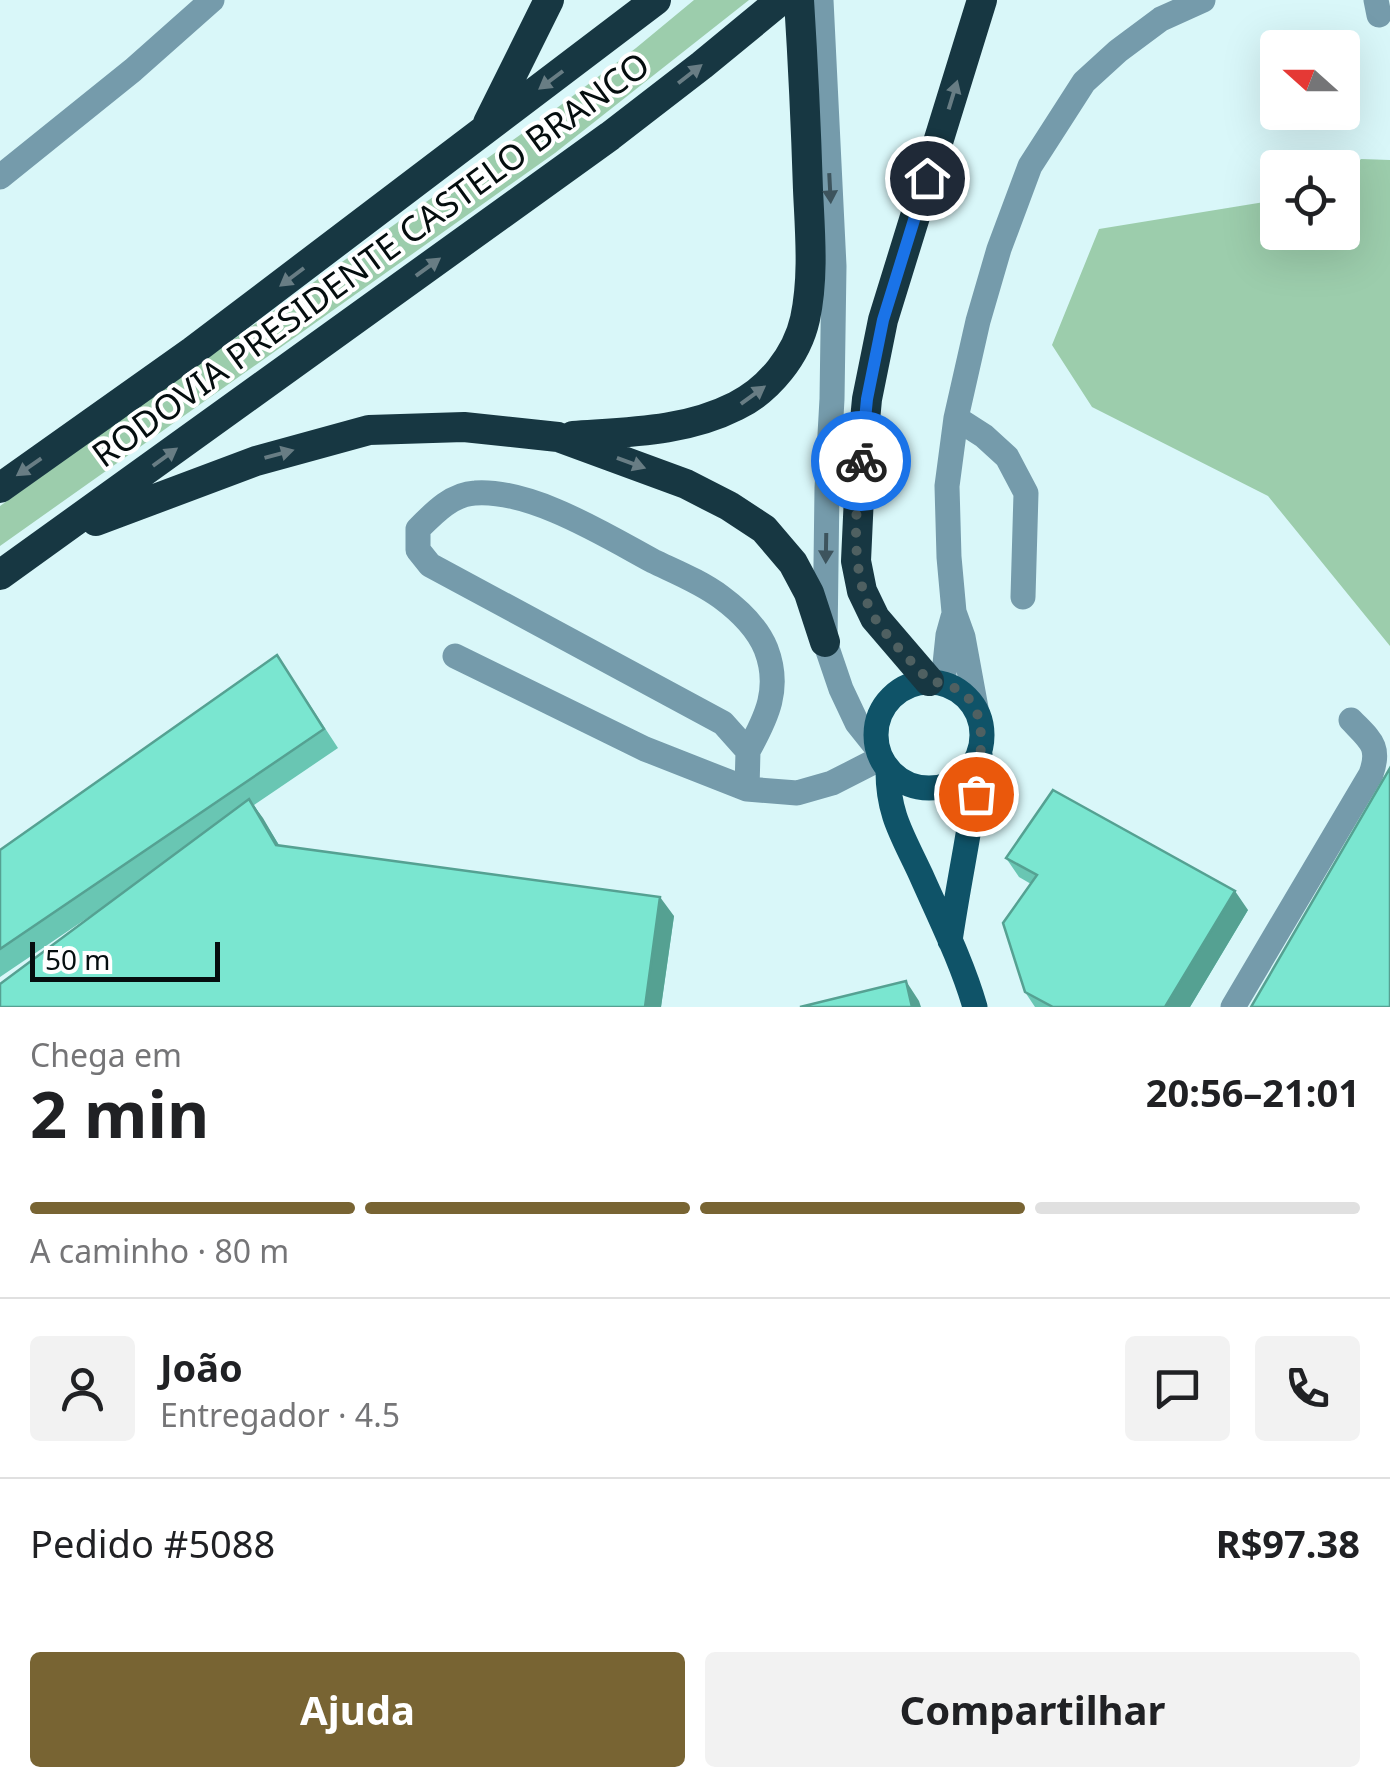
<!DOCTYPE html>
<html lang="pt">
<meta charset="utf-8">
<style>
body{margin:0;font-family:"Noto Sans",sans-serif;background:#f2f2f2;color:#202124;height:100vh;display:flex;flex-direction:column;font-size:38px;white-space:nowrap}
*{box-sizing:border-box;margin:0}
p{font-size:32px;color:#757577}
.icon{flex:none;width:55px;height:55px;fill:none;stroke:currentColor;stroke-width:2;stroke-linecap:round;stroke-linejoin:round}
.map{position:relative;height:1007px;overflow:hidden}
.side{display:flex;flex-direction:column;background:#fff;flex:1}
.side>*{flex:none}
.needle{width:65px;rotate:291deg}
.controls{position:absolute;left:1260px;top:30px;display:grid;gap:20px}
.controls a{display:grid;place-items:center;width:100px;height:100px;border-radius:10px;background:#fff;box-shadow:0 10px 40px #0002;font-size:50px}
.scale{position:absolute;left:30px;bottom:25px;width:190px;box-sizing:border-box;padding-left:10px;border:5px solid #050e0f;border-top:0;font-size:28px;line-height:35px;white-space:nowrap;color:#050e0f;-webkit-text-stroke:8px #fff;paint-order:stroke}
.pin{position:absolute;display:grid;place-items:center;width:85px;height:85px;color:#fff;margin:-42px;border:5px solid #fff;border-radius:50%;box-shadow:0 2px 10px #0007}
.courier{position:absolute;display:grid;place-items:center;width:100px;height:100px;margin:-50px;border:8px solid #1a73e8;border-radius:50%;background:#fff;color:#222;box-shadow:0 2px 12px #0007}
.head em{font-style:normal;font-weight:700}
.head div{display:flex;flex-direction:column-reverse}
.head{display:flex;align-items:center;justify-content:space-between;height:170px;padding:0 30px}
h1{font-size:65px;font-weight:700;line-height:75px}
.bar{display:grid;grid-template-columns:repeat(4,1fr);gap:15px 10px;align-content:center;height:120px;padding:0 30px}
.bar i{height:12px;border-radius:8px;background:#e0e0e0}
.bar .current{background:#786433}
.bar p{grid-column:span 4}
.line{display:flex;align-items:center;gap:25px;padding:0 30px;border-top:2px solid #e0e0e0}
.line div{flex:1}
.round{display:grid;place-items:center;flex:none;width:105px;height:105px;border-radius:10px;background:#f2f2f2}
.button{display:flex;gap:20px;margin-top:auto;padding:20px 30px}
.button a{flex:1;height:115px;border-radius:10px;background:#786433;color:#fff;font-size:40px;font-weight:700;line-height:115px;text-align:center}
.button a+a{background:#f2f2f2;color:#202124}
.map>svg:first-child{display:block}
.green{fill:#9ccdac}
.lines{fill:none;stroke-linecap:round;stroke-linejoin:round}
.minor{stroke:#759bab;stroke-width:25}
.major{stroke:#0f5368;stroke-width:25}
.highway{stroke:#173742;stroke-width:30}
.wall{fill:#69c6b3}
.shaded-wall{fill:#55a192}
.building{fill:#7ae6d0;stroke:#55a192;stroke-width:2.5}
.oneway{fill:#687d84}
.oneway2{fill:#3d545d}
.done{stroke:#4f6061;stroke-width:10;stroke-dasharray:0 18}
.route{stroke:#1a73e8;stroke-width:12}
.labels{text-anchor:middle;stroke-width:8;stroke-linejoin:round;paint-order:stroke}
.street-label{font-size:35px;fill:#050e0f;stroke:#fff}
</style>
<div class="map">
<svg width="1390" height="1007" viewBox="0 0 1390 1007">
<rect width="100%" height="100%" fill="#d9f7f9"/>
<path class="green" d="M694,0H749L555,153L0,546V506L541,120L636,48Z
M1361,159L1390,160V646L1268,496L1092,407L1052,345L1099,229L1277,200L1278,232H1342L1343,178Z"/>
<g class="lines">
<path class="minor" d="M821,0L834,266L832,399L827,488L825,642L841,689L857,723L877,748
M1376,0L1379,15
M0,177L133,70L212,0
M956,418L984,436L1007,457L1026,493L1023,597
M455,656L645,749L747,789L797,793L832,783L881,758
M943,683L948,635L953,617
M976,708L963,637L954,612L949,557L947,486L956,418L978,321L999,249L1030,166L1084,82L1118,51L1161,19L1203,0
M747,789L748,751L723,723L430,565L418,550V529C434,513 452,494 475,493C531,489 605,535 653,561C676,572 701,582 721,597C740,611 757,627 766,649C781,688 767,717 748,751
M1233,1007L1371,774C1381,746 1370,740 1351,720"/>
<path class="major" d="M876 735a53 53 0 1 1 106 0a53 53 0 1 1-106 0Z
M888,771C888,815 903,836 921,875C940,918 962,962 975,1007
M950,941C959,879 973,817 980,754"/>
<path class="highway" d="M488,123L549,0
M573,436C628,432 685,432 736,406C769,390 797,355 805,319C814,277 810,233 808,190C806,127 803,63 799,0
M0,488L193,351L656,0
M96,521L256,461L369,430L464,427L558,437L686,484L729,506L764,529L793,563L809,593L825,642
M0,575L610,136L702,65L781,0
M929,681L875,618L862,591L856,561L860,474L867,399L883,320L982,0"/>
</g>
<path class="wall" d="M277,655L338,748L254,805L279,845L674,916L661,1007H0L105,906L0,977V850Z
M1006,858L1248,910L1190,1007H1035L1025,992L1031,884L1019,877Z"/>
<path class="shaded-wall" d="M249,799L263,818L290,864L276,845Z
M1235,891L1248,910L1190,1007H1165Z
M660,897L674,916L661,1007H645Z
M906,981L919,1001L921,1007H912Z"/>
<path class="building" d="M277,655L324,729L0,949V850Z
M1390,768V1007H1251Z
M1053,790L1235,891L1165,1007H1053L1025,992L1003,923L1037,875L1006,858Z
M249,799L276,845L660,897L645,1007H0V984Z
M906,981L912,1007H800Z"/>
<defs><path id="oneway-solid" d="M-6-.8H1V-3.2L6.5 0L1 3.2V.8H-6Z" transform="scale(2.5)"/></defs>
<g class="oneway">
<use href="#oneway-solid" transform="translate(690 74) rotate(-38)"/>
<use href="#oneway-solid" transform="translate(551 80) rotate(143)"/>
<use href="#oneway-solid" transform="translate(953 95) rotate(-73)"/>
<use href="#oneway-solid" transform="translate(428 267) rotate(-36)"/>
<use href="#oneway-solid" transform="translate(292 277) rotate(143)"/>
<use href="#oneway-solid" transform="translate(753 395) rotate(-36)"/>
<use href="#oneway-solid" transform="translate(279 454) rotate(-15)"/>
<use href="#oneway-solid" transform="translate(165 457) rotate(-36)"/>
<use href="#oneway-solid" transform="translate(631 463) rotate(20)"/>
<use href="#oneway-solid" transform="translate(29 467) rotate(145)"/>
</g>
<g class="oneway2">
<use href="#oneway-solid" transform="translate(830 188) rotate(87)"/>
<use href="#oneway-solid" transform="translate(826 548) rotate(91)"/>
</g>
<g class="lines">
<path class="done" d="M861,461C856,509 849,571 873,615C887,639 911,660 929,681C996,689 981,746 976,794"/>
<path class="route" d="M861,461L867,399L883,320L927,178"/>
</g>
<g class="labels">
<g class="street-label">
<text transform="translate(371 260) rotate(-36)" y="12">RODOVIA PRESIDENTE CASTELO BRANCO</text>
</g>
</g>
</svg>
<div class="controls">
<a><svg class="needle" viewBox="-14 -14 28 28"><path d="M0-13l5 13h-10z" fill="#e53935"/><path d="M0 13l5-13h-10z" fill="#757577"/></svg></a>
<a><svg class="icon" aria-label="locate" viewBox="0 0 24 24"><circle cx="12" cy="12" r="6"/><path d="M12 2v4M12 18v4M2 12h4M18 12h4"/></svg></a>
</div>
<div class="scale">50 m</div>
<div class="pin" style="left:976px;top:794px;background:#ea580c"><svg class="icon" aria-label="bag" viewBox="0 0 24 24"><path d="M5 8h14l-1 12H6zM9 8a3 3 0 0 1 6 0"/></svg></div>
<div class="pin" style="left:927px;top:178px;background:#1f2937"><svg class="icon" aria-label="home" viewBox="0 0 24 24"><path d="M3 11l9-7 9 7M6 9v11h12V9"/></svg></div>
<div class="courier" style="left:861px;top:461px"><svg class="icon" aria-label="bike" viewBox="0 0 24 24"><circle cx="6" cy="16" r="4"/><circle cx="18" cy="16" r="4"/><path d="M6 16l4-8h5l3 8M10 8l3 8H6M13 5h3"/></svg></div>
</div>
<section class="side">
<div class="head"><div><h1>2 min</h1><p>Chega em</p></div><em>20:56–21:01</em></div>
<div class="bar"><i class="current"></i><i class="current"></i><i class="current"></i><i></i><p>A caminho · 80 m</p></div>
<div class="line" style="height:180px"><a class="round"><svg class="icon" aria-label="person" viewBox="0 0 24 24"><circle cx="12" cy="8" r="4"/><path d="M4 21q1-7 8-7t8 7"/></svg></a><div><b>João</b><p>Entregador · 4.5</p></div><a class="round"><svg class="icon" aria-label="chat" viewBox="0 0 24 24"><path d="M4 5h16v11H9l-5 4z"/></svg></a><a class="round"><svg class="icon" aria-label="phone" viewBox="0 0 24 24"><path d="M5 4h4l2 5-3 2q2 4 5 5l2-3 5 2v4C11 20 4 13 5 4z"/></svg></a></div>
<div class="line" style="height:130px"><div>Pedido #5088</div><b>R$97.38</b></div>
<div class="button"><a>Ajuda</a><a>Compartilhar</a></div>
</section>
